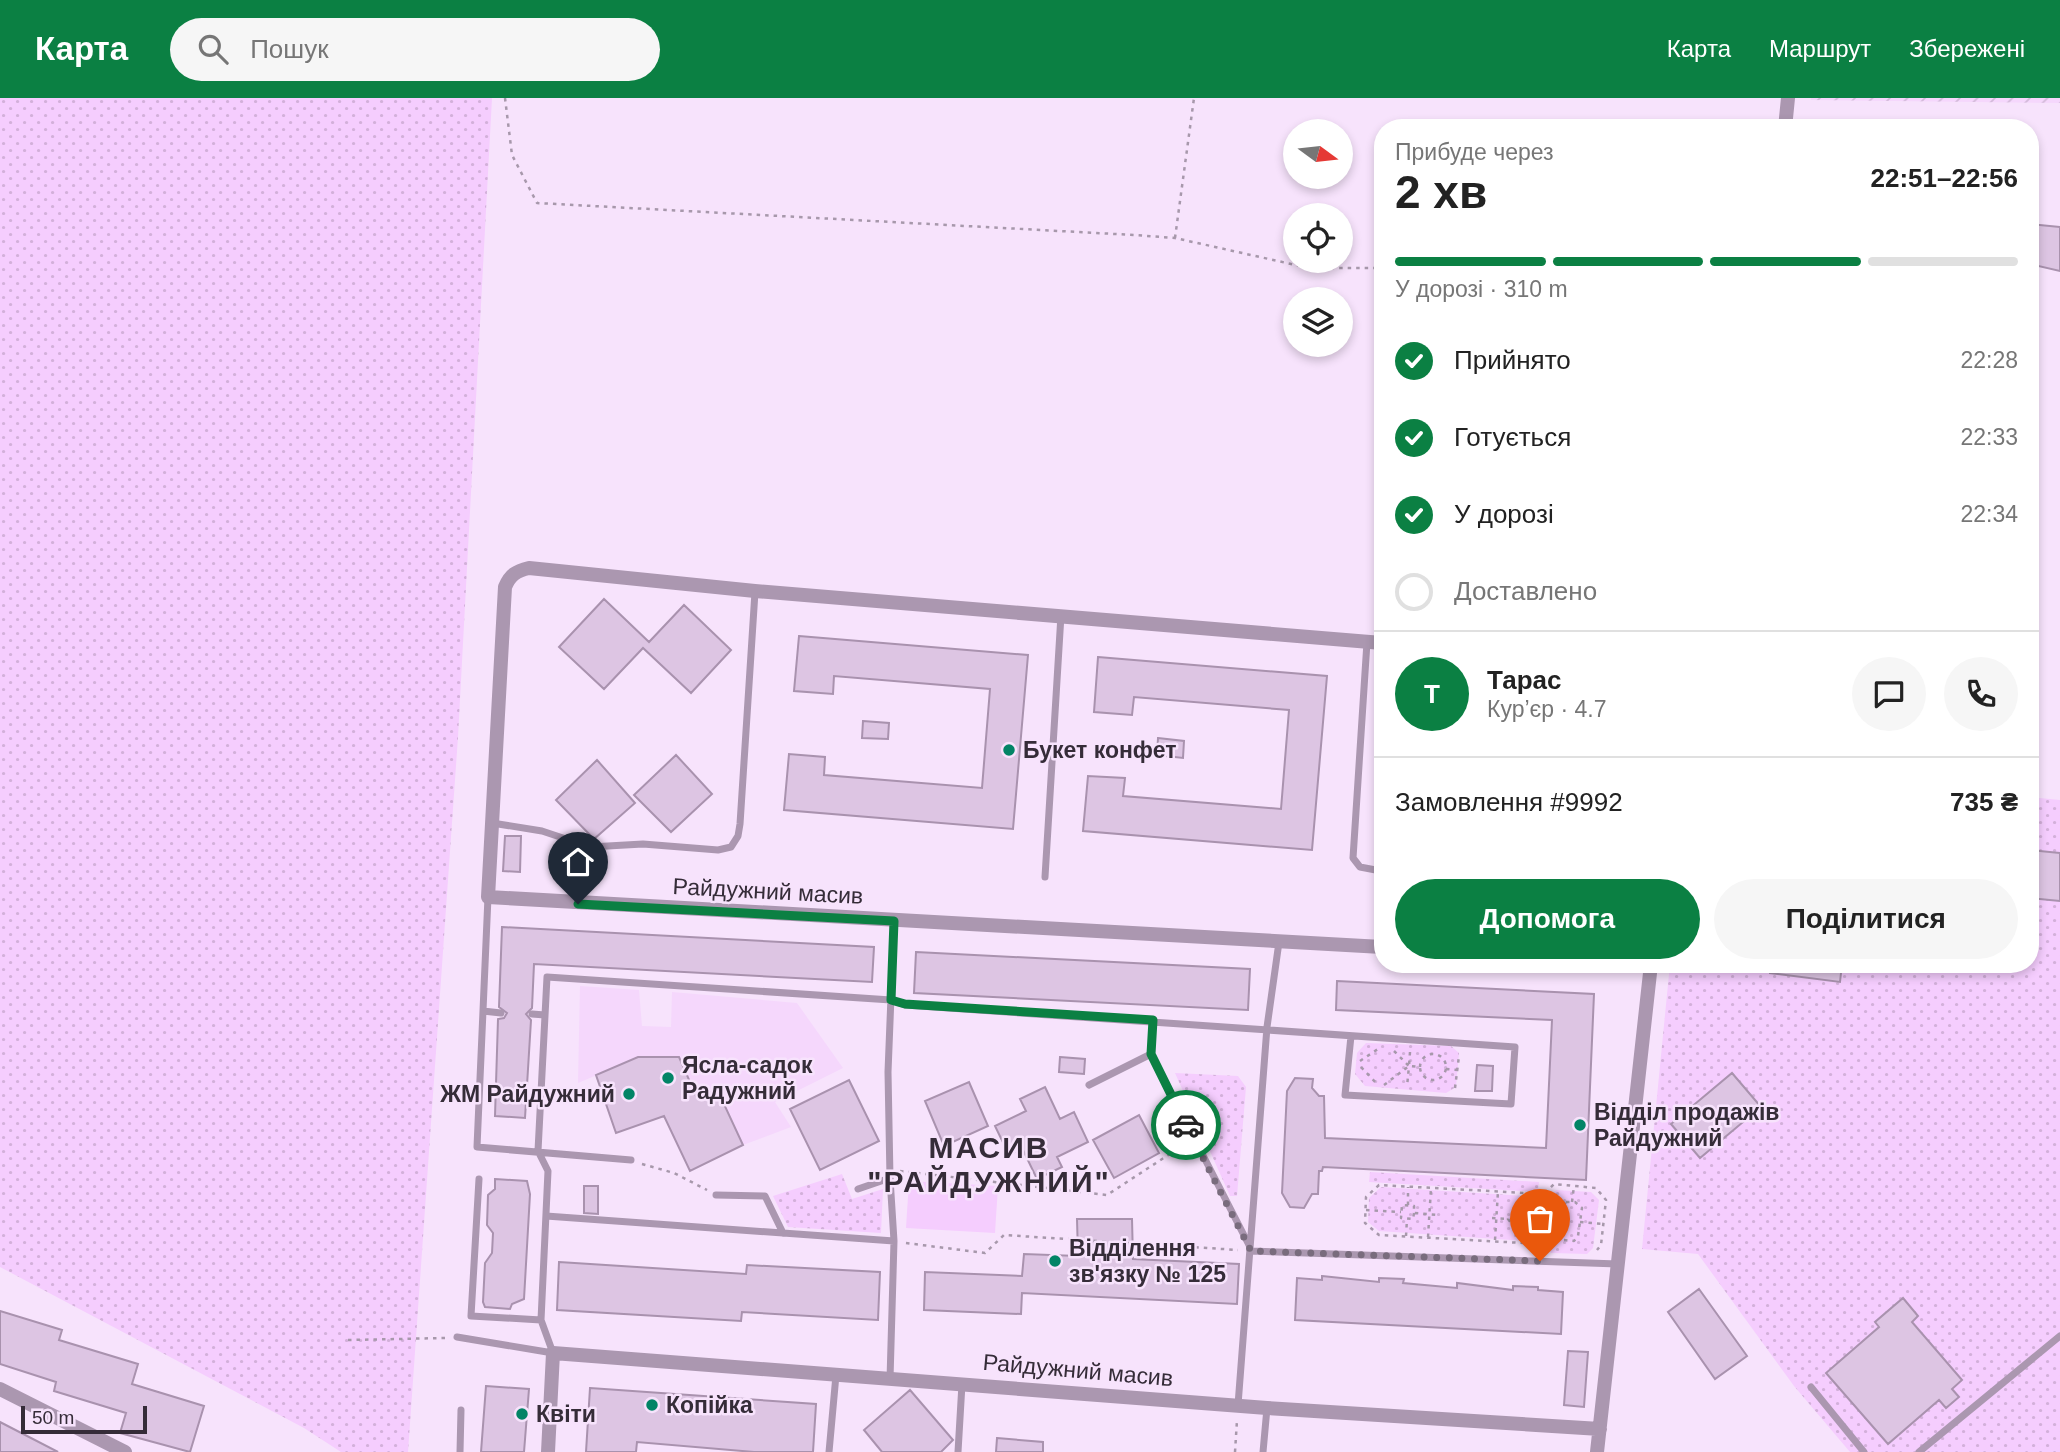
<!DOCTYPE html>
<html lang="uk">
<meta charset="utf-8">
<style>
body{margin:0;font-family:Helvetica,sans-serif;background:#f6f6f6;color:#222;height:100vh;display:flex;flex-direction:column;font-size:26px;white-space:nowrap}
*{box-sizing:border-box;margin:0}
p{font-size:23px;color:#767676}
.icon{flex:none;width:38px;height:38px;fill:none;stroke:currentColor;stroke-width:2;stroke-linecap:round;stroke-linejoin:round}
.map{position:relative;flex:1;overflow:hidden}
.drawer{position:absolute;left:1374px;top:21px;width:665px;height:854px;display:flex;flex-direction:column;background:#fff;border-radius:28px;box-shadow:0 4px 10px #0003}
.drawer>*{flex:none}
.needle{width:46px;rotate:105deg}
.tools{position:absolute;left:1283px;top:21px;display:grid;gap:14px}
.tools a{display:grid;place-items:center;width:70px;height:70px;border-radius:50%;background:#fff;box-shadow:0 4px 10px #0003;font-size:35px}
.scale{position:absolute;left:21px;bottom:18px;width:126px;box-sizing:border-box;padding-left:7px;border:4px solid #352c38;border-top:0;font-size:19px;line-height:24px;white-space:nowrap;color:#352c38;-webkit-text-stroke:5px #f7e3fc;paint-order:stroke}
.pin{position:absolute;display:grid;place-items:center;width:60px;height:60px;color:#fff;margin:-72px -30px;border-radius:50% 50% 50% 0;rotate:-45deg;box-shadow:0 0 7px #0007}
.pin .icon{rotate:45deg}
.courier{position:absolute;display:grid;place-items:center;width:70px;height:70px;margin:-35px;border:5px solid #0b8043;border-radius:50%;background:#fff;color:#222;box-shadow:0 2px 9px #0007}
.headline em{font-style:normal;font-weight:800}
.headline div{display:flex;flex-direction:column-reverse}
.headline{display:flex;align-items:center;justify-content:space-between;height:119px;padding:0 21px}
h1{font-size:46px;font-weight:800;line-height:52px}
.bar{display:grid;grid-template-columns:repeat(4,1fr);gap:10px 7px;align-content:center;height:84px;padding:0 21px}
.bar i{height:9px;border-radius:5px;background:#e0e0e0}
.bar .active{background:#0b8043}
.bar p{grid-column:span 4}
.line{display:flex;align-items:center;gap:18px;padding:0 21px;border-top:2px solid #e0e0e0}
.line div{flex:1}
.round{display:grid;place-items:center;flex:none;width:74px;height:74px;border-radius:37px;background:#f6f6f6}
ol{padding:0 21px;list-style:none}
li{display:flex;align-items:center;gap:21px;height:77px}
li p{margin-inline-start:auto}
li .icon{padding:7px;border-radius:50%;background:#0b8043;color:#fff;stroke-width:4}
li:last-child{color:#767676}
li i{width:38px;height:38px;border:4px solid #e0e0e0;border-radius:50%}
.primary-button{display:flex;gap:14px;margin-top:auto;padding:14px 21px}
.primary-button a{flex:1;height:80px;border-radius:42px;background:#0b8043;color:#fff;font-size:28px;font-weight:800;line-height:80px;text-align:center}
.primary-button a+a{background:#f6f6f6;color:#222}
header{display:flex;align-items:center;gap:42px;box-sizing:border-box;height:98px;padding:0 35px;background:#0b8043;color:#fff}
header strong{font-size:33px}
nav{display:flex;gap:38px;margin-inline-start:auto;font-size:24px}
.search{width:490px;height:63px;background:#f6f6f6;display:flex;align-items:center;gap:18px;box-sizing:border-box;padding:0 24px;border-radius:38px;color:#767676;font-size:26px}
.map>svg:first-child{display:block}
.built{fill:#f5d7fc}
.industrial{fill:url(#industrial-furrows)}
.grass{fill:url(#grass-dots)}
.pitch{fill:#f5cdfe}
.building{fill:#ddc5e3;stroke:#a992ae;stroke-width:2}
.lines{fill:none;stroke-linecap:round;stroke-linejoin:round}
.path{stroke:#a798ab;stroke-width:2.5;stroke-dasharray:3.5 5;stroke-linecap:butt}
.lane{stroke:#ab97b0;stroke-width:7}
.street{stroke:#ab97b0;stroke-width:14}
.done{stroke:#796c7d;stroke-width:7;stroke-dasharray:0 12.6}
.route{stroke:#0b8043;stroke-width:9}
.poi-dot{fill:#028466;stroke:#f7e3fc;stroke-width:2.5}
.labels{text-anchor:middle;stroke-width:5;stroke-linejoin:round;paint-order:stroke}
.poi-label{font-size:23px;font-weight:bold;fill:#352c38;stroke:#f7e3fc;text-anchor:start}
.street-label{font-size:23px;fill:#352c38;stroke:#f7e3fc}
.district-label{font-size:30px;font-weight:bold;letter-spacing:2px;fill:#352c38;stroke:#f7e3fc}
</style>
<header>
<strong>Карта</strong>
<div class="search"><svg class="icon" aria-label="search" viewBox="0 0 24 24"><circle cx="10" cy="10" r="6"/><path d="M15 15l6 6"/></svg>Пошук</div>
<nav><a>Карта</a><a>Маршрут</a><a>Збережені</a></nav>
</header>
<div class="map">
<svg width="2060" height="1354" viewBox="0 0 2060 1354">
<defs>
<pattern id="industrial-furrows" width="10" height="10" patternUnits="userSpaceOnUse" patternTransform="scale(1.75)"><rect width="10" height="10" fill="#f5d7fc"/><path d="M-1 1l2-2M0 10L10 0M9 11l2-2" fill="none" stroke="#d3b9d9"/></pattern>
<pattern id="grass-dots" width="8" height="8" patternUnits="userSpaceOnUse" patternTransform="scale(1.75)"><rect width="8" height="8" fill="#f5cdfe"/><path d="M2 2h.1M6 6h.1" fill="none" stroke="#d3b0da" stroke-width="1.8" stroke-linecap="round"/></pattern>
</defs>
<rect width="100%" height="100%" fill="#f7e3fc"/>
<path class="built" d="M580,888L639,892L642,928L671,929L672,894L797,905L843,970L775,1004L791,1029L743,1047L717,991L663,1015L640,959L578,985Z"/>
<path class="industrial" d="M1811,0H2060V5L1811,2Z"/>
<path class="grass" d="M0,0H492L458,639L408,1354H341L304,1330L0,1169Z
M2030,699L2060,702V1354H1850L1794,1288L1698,1156L1642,1151L1670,866H2030Z
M1366,945L1451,948L1459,955L1456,989L1446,995L1365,988L1355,976L1357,955Z
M1175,975L1238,978L1246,989L1237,1098H1230Z
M1370,1074L1539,1084L1538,1094L1369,1084Z
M842,1076L852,1101L883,1091L881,1135L788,1129L773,1098Z
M1381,1089L1544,1099L1540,1144L1379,1133L1368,1124L1369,1100Z
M1556,1092L1591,1094L1599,1102L1593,1150L1587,1156L1551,1155L1543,1143L1547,1102Z"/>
<path class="pitch" d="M909,1083L998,1088L995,1135L906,1130Z"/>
<path class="building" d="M2030,126L2060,129V173L2030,166Z
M604,501L649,544L684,507L731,552L691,595L643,550L604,591L559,549Z
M799,538L1028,557L1013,731L784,712L789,656L825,659L824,677L982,690L990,591L834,578L833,596L794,593Z
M1098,559L1327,578L1312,752L1083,733L1088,678L1125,680L1123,698L1281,711L1289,612L1134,599L1132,617L1094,614Z
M863,623L889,625L888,641L862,640Z
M1158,640L1184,643L1183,660L1157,657Z
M676,657L712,696L671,734L634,697Z
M597,662L635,705L594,741L556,702Z
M505,738H521L520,774L503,773Z
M2030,752L2060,755V803L2030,800Z
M502,829L874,849L872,884L534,866L532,910L526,916L531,922L525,1020L495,1018L498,921L504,920L507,915L499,909Z
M916,854L1250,871L1248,912L914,895Z
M1770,866H1842L1840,884L1770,875Z
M1337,883L1594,896L1586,1082L1323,1069L1322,1073H1319L1318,1096H1312L1304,1110L1290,1109L1282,1095L1287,993L1295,980L1313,981L1312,990L1319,998H1324L1325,1040L1546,1050L1552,922L1336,912Z
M638,959H679L697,1000L717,991L743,1047L690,1073L664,1018L616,1035L596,977Z
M1060,959L1085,961L1084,976L1059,974Z
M1477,967L1493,968L1492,993H1475Z
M1732,975L1761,1009L1700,1060L1671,1026Z
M849,982L879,1043L820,1072L790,1011Z
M969,984L988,1028L944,1048L925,1003Z
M1045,989L1060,1021L1074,1014L1088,1044L1057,1059L1062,1069L1037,1081L1022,1050L1009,1057L995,1028L1026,1013L1020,1001Z
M1139,1017L1159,1055L1114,1080L1093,1042Z
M495,1081L527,1083L530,1096L524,1201L512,1206L510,1211L485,1209L483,1204L485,1165L492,1155L493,1135L487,1127L488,1097L495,1091Z
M584,1088H598V1116L584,1115Z
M1077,1121H1132L1133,1161L1239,1166L1237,1206L1022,1195L1021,1216L924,1212L925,1174L1022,1178L1024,1156L1078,1158Z
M559,1164L746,1176L747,1167L880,1174L878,1222L742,1214L741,1223L557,1212Z
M1322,1178L1379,1184V1180L1404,1181L1403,1185L1457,1190V1185L1513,1192V1188L1538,1189V1192L1563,1194L1561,1236L1295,1222L1297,1180L1322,1182Z
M1699,1191L1747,1258L1715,1281L1668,1214Z
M1903,1200L1918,1218L1912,1224L1962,1282L1952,1291L1959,1299L1946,1310L1939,1302L1888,1346L1826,1275L1879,1229L1875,1224Z
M0,1213L62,1232L59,1242L138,1266L132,1286L204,1308L190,1354L120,1335L126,1315L54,1293L56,1284L0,1266Z
M1568,1253L1588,1254L1584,1309L1564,1307Z
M486,1288L529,1291L524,1354H481Z
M590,1290L816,1306L813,1354H754L637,1344L636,1354H586Z
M910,1292L953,1342L941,1354H882L864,1332Z
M0,1324L58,1354H0Z
M997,1340L1043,1344V1354H996Z"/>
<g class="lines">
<path class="path" d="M505,0L512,57L537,105L1134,137L1175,140L1309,170H1382
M1175,140L1194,0
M1394,953L1409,968L1407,989
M1410,954L1409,968L1420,969
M1420 969a13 13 0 1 1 26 0a13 13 0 1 1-26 0Z
M1360,963L1378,951
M1361,969L1378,987
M1446,971L1459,972
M1384,987L1409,968
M1455,990L1459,958
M642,1066L674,1075L707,1092
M900,1073L1107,1097L1185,1046
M1566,1104H1575L1582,1110L1578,1138L1574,1143L1563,1142L1558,1137L1560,1112Z
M1572,1104L1574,1088
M1408,1107V1089
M1521,1110L1522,1094
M1366,1112L1401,1114
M1414,1115L1413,1121L1401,1120L1402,1107L1414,1108V1115L1438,1117
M1492,1120L1508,1121
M1532,1123L1521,1110L1508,1121L1518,1134L1532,1123H1559
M1580,1124L1603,1126
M1406,1138L1407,1121
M1428,1139L1431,1090
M1495,1142L1498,1093
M906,1145L985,1155L1004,1137L1238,1152
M1541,1146L1379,1137L1365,1125L1366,1099L1379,1087L1544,1096L1554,1086L1596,1090L1606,1102L1601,1147L1597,1152
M1544,1151L1541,1146L1544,1096
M348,1242L446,1240
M1235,1354L1237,1322"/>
<path class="lane" d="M1367,544L1353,760L1360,769L1381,773
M492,725L542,733L590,749L643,746L718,752L731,749L738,738L740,726L755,494
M1045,779L1061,517
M488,799L477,1049L631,1062
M483,913L501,915
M532,916L545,917
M1151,956L1153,922
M1089,987L1151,956L1250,1149
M479,1081L471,1218L541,1222
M858,1091L890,1080
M716,1097L765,1098L783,1135
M546,1118L894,1143
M1251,1153L1618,1166
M457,1239L553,1255L541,1222L548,1073L538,1053L547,879L891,902L905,907L1515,949L1511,1006L1345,997L1351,938
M890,1281L894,1143L890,1080L888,974L894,823
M1811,1289L1864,1354
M1238,1307L1267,929L1279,844
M460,1354L461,1312
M829,1354L836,1277
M958,1354L962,1286
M1263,1354L1267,1310
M1919,1354L2060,1238"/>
<path class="street" d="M1785,30L1788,0
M1382,545L755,493L529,470C516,473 510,477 505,489L488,799L1382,849
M0,1291L125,1354
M548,1354L553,1255L1267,1310L1600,1331
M1597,1354L1651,866"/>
</g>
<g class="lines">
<path class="done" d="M1186,1027L1251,1153L1540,1163"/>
<path class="route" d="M578,806L894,823L891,902L905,906L1153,922L1151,956L1186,1027"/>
</g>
<g class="poi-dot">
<circle cx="1009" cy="652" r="7"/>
<circle cx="668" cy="980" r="7"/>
<circle cx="629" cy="996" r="7"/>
<circle cx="1580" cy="1027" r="7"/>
<circle cx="1055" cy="1163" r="7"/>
<circle cx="652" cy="1307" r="7"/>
<circle cx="522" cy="1316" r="7"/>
</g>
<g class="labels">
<g class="poi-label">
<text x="1023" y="660">Букет конфет</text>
<text x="682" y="975">Ясла-садок<tspan x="682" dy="26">Радужний</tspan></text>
<text x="615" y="1004" text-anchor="end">ЖМ Райдужний</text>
<text x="1594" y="1022">Відділ продажів<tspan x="1594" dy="26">Райдужний</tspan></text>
<text x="1069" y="1158">Відділення<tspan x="1069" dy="26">зв'язку № 125</tspan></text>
<text x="666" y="1315">Копійка</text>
<text x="536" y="1324">Квіти</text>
</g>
<g class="street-label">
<text transform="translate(768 793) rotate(3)" y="8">Райдужний масив</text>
<text transform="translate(1078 1272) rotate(5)" y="8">Райдужний масив</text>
</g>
<g class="district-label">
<text x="989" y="1060">МАСИВ<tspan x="989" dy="34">"РАЙДУЖНИЙ"</tspan></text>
</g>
</g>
</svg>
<div class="tools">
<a><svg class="needle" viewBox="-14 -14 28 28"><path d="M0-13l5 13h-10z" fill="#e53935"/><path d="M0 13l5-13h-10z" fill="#767676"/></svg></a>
<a><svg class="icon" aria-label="locate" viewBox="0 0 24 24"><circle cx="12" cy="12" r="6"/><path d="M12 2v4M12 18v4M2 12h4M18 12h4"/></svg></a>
<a><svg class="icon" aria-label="layers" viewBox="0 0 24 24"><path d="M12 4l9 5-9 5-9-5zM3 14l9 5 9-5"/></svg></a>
</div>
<div class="scale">50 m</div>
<div class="pin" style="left:1540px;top:1163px;background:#ea580c"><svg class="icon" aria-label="bag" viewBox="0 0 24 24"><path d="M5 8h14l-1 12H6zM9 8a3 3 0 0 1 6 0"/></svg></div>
<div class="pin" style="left:578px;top:806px;background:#1f2937"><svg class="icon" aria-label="home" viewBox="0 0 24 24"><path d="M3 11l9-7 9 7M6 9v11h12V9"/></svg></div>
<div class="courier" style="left:1186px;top:1027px"><svg class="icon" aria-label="car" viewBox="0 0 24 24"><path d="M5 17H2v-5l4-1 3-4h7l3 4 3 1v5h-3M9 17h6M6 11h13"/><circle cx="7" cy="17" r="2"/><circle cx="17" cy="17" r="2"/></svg></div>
<section class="drawer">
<div class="headline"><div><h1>2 хв</h1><p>Прибуде через</p></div><em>22:51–22:56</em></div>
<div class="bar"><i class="active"></i><i class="active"></i><i class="active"></i><i></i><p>У дорозі · 310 m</p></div>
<ol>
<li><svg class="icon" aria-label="check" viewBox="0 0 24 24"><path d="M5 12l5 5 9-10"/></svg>Прийнято<p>22:28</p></li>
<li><svg class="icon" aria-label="check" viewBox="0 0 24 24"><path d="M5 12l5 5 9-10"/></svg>Готується<p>22:33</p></li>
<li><svg class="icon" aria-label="check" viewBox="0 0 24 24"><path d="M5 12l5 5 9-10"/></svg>У дорозі<p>22:34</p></li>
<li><i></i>Доставлено</li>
</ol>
<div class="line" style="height:126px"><b class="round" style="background:#0b8043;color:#fff">Т</b><div><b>Тарас</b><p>Кур’єр · 4.7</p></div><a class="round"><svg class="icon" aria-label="chat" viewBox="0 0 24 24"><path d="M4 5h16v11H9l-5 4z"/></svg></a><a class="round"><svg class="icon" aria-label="phone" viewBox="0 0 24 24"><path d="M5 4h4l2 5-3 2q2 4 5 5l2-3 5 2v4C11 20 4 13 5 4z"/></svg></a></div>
<div class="line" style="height:91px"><div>Замовлення #9992</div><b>735 ₴</b></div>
<div class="primary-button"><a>Допомога</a><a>Поділитися</a></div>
</section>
</div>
